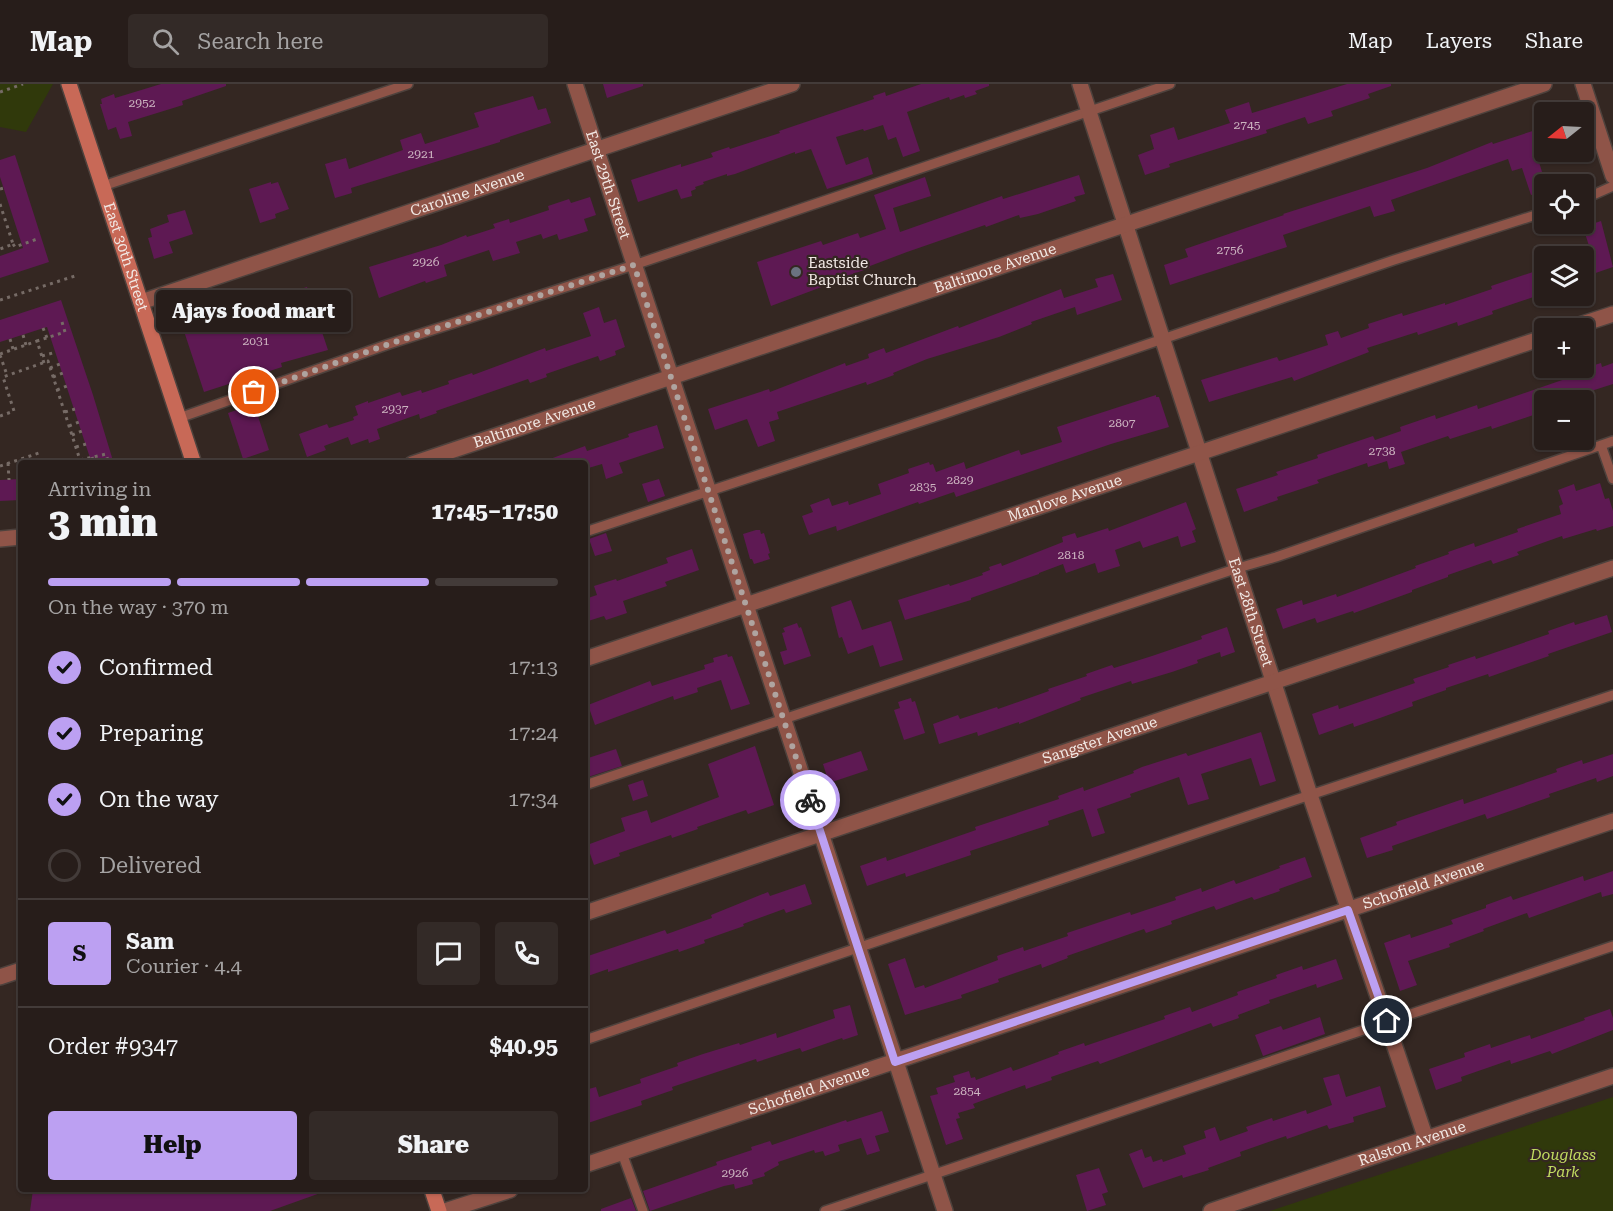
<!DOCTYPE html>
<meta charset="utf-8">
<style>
body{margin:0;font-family:"Roboto Serif",serif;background:#332a27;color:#f1f3f6;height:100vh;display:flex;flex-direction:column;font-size:22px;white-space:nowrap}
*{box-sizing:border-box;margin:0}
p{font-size:20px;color:#a4a2a2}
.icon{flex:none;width:33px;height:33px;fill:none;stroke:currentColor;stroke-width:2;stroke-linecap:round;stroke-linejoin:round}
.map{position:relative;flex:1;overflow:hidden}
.details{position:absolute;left:18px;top:376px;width:570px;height:732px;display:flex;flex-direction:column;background:#271d1a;border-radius:6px;box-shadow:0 2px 4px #0004,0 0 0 2px #433b39}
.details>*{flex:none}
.needle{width:39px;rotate:252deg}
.fabs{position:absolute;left:1534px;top:18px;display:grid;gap:12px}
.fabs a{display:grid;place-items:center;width:60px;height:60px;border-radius:6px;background:#271d1a;box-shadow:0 2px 4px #0004,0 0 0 2px #433b39;font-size:30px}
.pin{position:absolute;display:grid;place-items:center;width:51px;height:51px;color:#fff;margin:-26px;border:3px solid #fff;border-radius:50%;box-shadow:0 2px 6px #0007}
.courier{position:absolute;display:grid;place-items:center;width:60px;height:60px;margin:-30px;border:4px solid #bca0f2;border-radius:50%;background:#fff;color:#222;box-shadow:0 2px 8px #0007}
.bubble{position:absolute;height:42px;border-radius:6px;background:#271d1a;box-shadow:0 2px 4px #0004,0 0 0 2px #433b39;font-size:20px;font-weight:800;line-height:42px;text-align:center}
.headline em{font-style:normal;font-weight:800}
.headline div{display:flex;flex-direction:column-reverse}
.headline{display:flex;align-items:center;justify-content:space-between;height:102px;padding:0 30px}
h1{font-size:39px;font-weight:800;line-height:45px}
.bar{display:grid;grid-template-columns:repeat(4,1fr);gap:9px 6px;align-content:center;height:72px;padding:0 30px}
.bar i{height:8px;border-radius:4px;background:#433b39}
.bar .on{background:#bca0f2}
.bar p{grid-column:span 4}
.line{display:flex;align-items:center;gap:15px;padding:0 30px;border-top:2px solid #433b39}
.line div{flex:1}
.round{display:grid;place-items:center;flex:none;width:63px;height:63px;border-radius:6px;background:#332a27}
ol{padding:0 30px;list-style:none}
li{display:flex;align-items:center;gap:18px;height:66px}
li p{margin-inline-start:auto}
li .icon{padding:6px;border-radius:50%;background:#bca0f2;color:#111;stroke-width:4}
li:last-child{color:#a4a2a2}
li i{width:33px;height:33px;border:3px solid #433b39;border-radius:50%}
.button{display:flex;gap:12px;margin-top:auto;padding:12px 30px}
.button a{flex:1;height:69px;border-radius:6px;background:#bca0f2;color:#111;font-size:24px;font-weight:800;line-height:69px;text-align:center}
.button a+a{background:#332a27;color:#f1f3f6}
header{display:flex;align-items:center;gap:36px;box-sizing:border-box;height:84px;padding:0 30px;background:#271d1a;border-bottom:2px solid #433b39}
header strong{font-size:28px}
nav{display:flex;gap:33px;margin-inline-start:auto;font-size:21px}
.search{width:420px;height:54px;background:#332a27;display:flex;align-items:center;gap:15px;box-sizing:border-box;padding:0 21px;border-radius:6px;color:#a4a2a2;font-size:22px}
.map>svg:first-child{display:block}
.green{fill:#30390b}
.building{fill:#5e1953}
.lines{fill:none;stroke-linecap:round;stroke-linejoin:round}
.service-casing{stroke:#4e423d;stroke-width:12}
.minor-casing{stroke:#4e423d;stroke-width:18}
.tertiary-casing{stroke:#4e423d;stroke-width:18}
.secondary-casing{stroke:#4e423d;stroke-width:18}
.path{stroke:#766b66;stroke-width:3;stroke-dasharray:3 4.5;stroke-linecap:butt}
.service{stroke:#8f5448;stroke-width:9}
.minor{stroke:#8f5448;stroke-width:15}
.tertiary{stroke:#8f5448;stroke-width:15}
.secondary{stroke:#c86957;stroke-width:15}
.done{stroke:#afa4a0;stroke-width:6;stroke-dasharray:0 10.8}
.route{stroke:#bca0f2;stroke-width:8}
.worship-dot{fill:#6b7280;stroke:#342722;stroke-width:2}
.labels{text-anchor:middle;stroke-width:4.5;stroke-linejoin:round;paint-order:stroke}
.number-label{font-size:12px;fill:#ccb4c0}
.street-label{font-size:15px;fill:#f1e8e4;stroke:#342722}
.poi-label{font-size:15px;fill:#f1e8e4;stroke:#342722;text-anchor:start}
.park-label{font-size:15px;font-style:italic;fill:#c1db60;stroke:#342722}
</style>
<header>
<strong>Map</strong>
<div class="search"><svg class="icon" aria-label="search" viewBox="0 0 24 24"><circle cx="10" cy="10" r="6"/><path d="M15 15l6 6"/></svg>Search here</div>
<nav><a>Map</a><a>Layers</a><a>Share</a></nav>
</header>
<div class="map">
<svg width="1613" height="1127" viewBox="0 0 1613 1127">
<rect width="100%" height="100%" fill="#342722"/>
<path class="green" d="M0,0H53L26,48L0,43Z
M1613,1013V1127H1270Z"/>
<path class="building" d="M161,0H226V2L182,17L183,21L128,38L132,52L120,55L116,43L108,46L100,20H102L101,15L114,10L115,14Z
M603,0H643V2L607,14Z
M921,0H989V2L975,7L977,10L965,14L964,11L950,16L949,13L907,28L920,67L903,73L896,53L888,56L883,41L864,47L863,45L836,53L846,81L868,73L873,90L859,95L827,105L811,65L795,70V68L735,90L727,92V90L703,98L704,100L695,103L696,105L691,107L692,112L681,115L677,105L638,118L631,96L681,80V83L713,73L711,69L729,63L730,65L780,49L779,47L874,15L873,12L885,8L886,12Z
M1347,0H1391V2L1368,10L1370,14L1331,27L1333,32L1308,40L1305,33L1266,46L1267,49L1169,80L1170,83L1145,91L1138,71L1154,65L1150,51L1174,43L1178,56L1230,39L1225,26L1249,18L1252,29Z
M533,12L538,26L546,24L551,39L500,56V58L351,104L352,109L335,114L325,80L346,74L349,85L403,66L400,56L421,49L425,60L479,43L474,29Z
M1545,43V76L1539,78L1545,98V107L1531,111L1522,84L1512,87L1508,75L1391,116L1395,127L1374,133L1370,122L1283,151L1287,163L1170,201L1164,181L1188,173L1185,165L1284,131L1283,130L1427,84L1492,58L1493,60Z
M15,71L49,178L0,194V172L23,164L0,93V76Z
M1079,91L1085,110L1074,113L1076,117L1038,130L1020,134L1019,131L986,143L985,141L907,168L870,182V184L835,196V198L771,222L757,178L821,157L823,161L858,149L860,154L886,145L874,111L925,93L931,112L893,124L900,148L1002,112L1003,115Z
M271,98V100L278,98L289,125L275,130L276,134L260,139L249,105Z
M590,113L596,131L584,135L588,147L559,156L557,150L543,155L541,150L516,158L520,169L493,177L489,166L444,181L447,192L426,199L425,197L379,214L369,183L441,161L466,151L467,153L495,144L493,140L509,135L510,139L549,126L548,122L569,115L571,119Z
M185,126L193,150L169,158L173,169L154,175L148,154L152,153L150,145L169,138L167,131Z
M1601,137L1613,183L1584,193V167L1590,165L1583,143Z
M1545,184V209L1492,227L1493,230L1458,242L1457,238L1418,251L1417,248L1367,264L1369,268L1294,297L1292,293L1209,318L1201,296L1277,273L1279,277L1328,261L1325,251L1338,247L1341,254L1369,244L1368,240L1402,229L1403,232L1445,219V221L1492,205L1491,202Z
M1113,190L1122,216L1077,231L1075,223L1031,238L1032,240L999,253L927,275L893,289L894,291L867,301L866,298L777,328L779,335L769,338L775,357L758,363L747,335L715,346L708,325L769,305L770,308L845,279L846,282L869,274L868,270L884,264L886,269L958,242L959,244L1061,205L1064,214L1098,203L1095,195Z
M307,203L328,266L281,279L282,283L204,308L181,238L198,232L203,247L249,232L247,227L287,214L285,210Z
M61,216L93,311L114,380H92L47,243L0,258V236Z
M599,223L604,239L616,235L625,263L615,267L616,271L600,277L598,272L546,290L547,293L530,299L528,295L436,327L437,329L420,335L419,330L377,345L380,355L369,359L368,355L351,361L348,353L324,362L326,366L307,373L299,350L327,340L329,344L354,336L353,333L358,331L355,322L368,317V319L400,308L402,312L421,306L422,309L449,300L448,297L472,289L473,291L545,264L546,267L591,252L583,229Z
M1601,279L1602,283L1613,279V300L1563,316H1545V327L1492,345L1491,342L1450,355L1448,352L1401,368L1405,380L1389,385L1387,377L1368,383L1367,379L1317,396L1319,399L1277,413L1278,416L1244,428L1236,405L1278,391L1276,388L1318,374L1317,371L1373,352L1375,356L1401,347L1400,343L1435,331L1436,335L1477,321L1478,325L1568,294L1566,290Z
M1156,311V313H1159L1169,343L1111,360L956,413L954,408L919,420L918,418L837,447L836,442L809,451L802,432L813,428L810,421L829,414L832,422L848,417L849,421L881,410L878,400L909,389L908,385L929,378L930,381L933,380L936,388L964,378L966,385L1019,366L1021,371L1062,358L1057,343Z
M254,320L269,366L243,375L228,329Z
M657,341L664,364L619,379L623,389L606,395L602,380L585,385V380H542V378L585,362L587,367L629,353L628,350Z
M21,395V416L0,417V396Z
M659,395L665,412L648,418L642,400Z
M1600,399L1605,415L1609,414L1613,427V442L1597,447L1596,445L1563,455L1562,452L1517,468L1519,471L1493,480L1491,476L1448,491V493L1412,506V508L1354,529L1353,527L1317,539L1315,534L1283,545L1276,525L1302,516L1303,521L1336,510L1337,513L1416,484L1415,482L1449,470L1448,468L1474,459L1475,463L1518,448L1517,445L1561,430L1559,422L1563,420L1558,406L1574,400L1576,407Z
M1186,418L1196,445L1192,447L1196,458L1181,463L1178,452L1143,464L1140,457L1115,466L1120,482L1098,489L1095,479L1066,489L1063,480L1039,489V490L971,514V516L905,536L898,516L949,500L950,502L983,491L982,489L990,486L989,483L1001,479L1002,482L1063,458L1062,453L1075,449L1077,454L1108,444L1109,447Z
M756,446H760L761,450L764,449L770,469L768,470L770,475L754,480L752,475H750L743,450Z
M606,449L612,467L595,472L589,455Z
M692,465L699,486L665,498L667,502L623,517L627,529L606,536L604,532L585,538V515L597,511L594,502L616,495L617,497L668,479L666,474Z
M851,516L862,546L891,537L903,576L880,583L873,561L848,570L842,553L839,554L831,523Z
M1607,531L1612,548L1548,570L1549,572L1489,593L1488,590L1446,604V606L1412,618L1413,622L1380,634L1354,643L1353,639L1319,651L1312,630L1338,621L1339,625L1415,599L1413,595L1449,583L1448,581L1475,572L1476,575L1549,550L1548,547L1574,538L1575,541Z
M797,539L799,544L801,543L811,572L784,581L780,568L787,566L782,549L785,548L783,544Z
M1227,543L1235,568L1221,573L1220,568L1197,576L1198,579L1172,588L1132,600L1131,597L1080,614L1081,616L1019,640V638L978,652L977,648L939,660L933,640L958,631L960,635L997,623L998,625L1049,607L1048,605L1087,592L1086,590L1112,581L1114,584L1152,572L1202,555L1201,552Z
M727,570L728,573L732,572L750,620L731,626L721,596L697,604L698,608L674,616L673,612L595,641L588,621L650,597L652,602L705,585L704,581L714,578L713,574Z
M911,614L912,618L915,617L925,649L904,656L894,626L900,624L898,618Z
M1261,648L1276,697L1260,702L1251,674L1201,690L1209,715L1188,721L1179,693L1130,710L1131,713L1097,725L1105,749L1092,753L1083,725L1048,737L1049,741L970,767L971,771L906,793L905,789L867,802L860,782L886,773L887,777L976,746L975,743L1059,715L1058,712L1083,703L1084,707L1134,689L1133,687L1142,683L1186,669L1188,672Z
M755,662L774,721L748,730L746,726L697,743L698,745L672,754L671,751L619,769L620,772L594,781L587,761L625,747L621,734L647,726L651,739L719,713L708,680Z
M616,665L622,682L585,694V675Z
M861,667L868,686L829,699L823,680Z
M1613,670V692L1597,698L1596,694L1549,710L1550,713L1487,735L1485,730L1392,762L1393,766L1367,774L1360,754L1397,741L1396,738L1463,715L1464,720L1557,688L1556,685L1582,676L1583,680Z
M643,696L648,712L633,717L628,701Z
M1305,773L1312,793L1279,805L1280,807L1254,816L1252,813L1216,826L1214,822L1171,837L1172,840L1146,849L1144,845L1067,872L1068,874L1042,884L1041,880L998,895L999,898L961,911L962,914L905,931L888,880L905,874L915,904L924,901L925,904L998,876L997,872L1023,863L1024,867L1068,852L1067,849L1130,828L1131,831L1176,816L1175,813L1201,804L1202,808L1234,796L1236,800L1280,784L1279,782Z
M1613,787V810L1602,813L1601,808L1529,834L1527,829L1483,845L1484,847L1449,860L1450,863L1408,877L1417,901L1400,907L1384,859L1410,850L1411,854L1453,840L1451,836L1486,824V821L1511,812L1513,816L1583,792L1584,797Z
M805,800L812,820L786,829L784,825L743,840L744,842L704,856L705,859L679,868L678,865L608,888V885L585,893V873L665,846L667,850L712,834L711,831L768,808L770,812Z
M1336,875L1343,895L1317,904L1316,900L1269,916L1270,919L1238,931L1239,934L1213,943L1211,939L1100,980L1098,977L1051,993L1052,996L1026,1005L1025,1001L973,1020L975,1024L958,1029L960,1034L956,1035L963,1055L946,1061L930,1012L938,1010L936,1004L955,998L953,992L969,987L971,994L975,993L976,996L1011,983L1013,987L1059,970L1058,968L1084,959L1085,962L1165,935L1164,932L1190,923L1192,928L1238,911L1237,908L1277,894L1276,891L1302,882L1303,886Z
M850,921L858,951L843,956L842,954L802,968L800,964L757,978L756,975L672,1003L673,1006L641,1017L642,1021L585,1040V1006L596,1003L599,1013L641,999L640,995L678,982L677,979L703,970L739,959L740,961L776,949L777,954L835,934L833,926Z
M1610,925L1613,934V946L1552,970L1550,967L1511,980L1510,976L1461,993L1462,997L1436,1006L1429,985L1465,973L1464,969L1490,960L1491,964L1530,951L1531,955L1585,936L1584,934Z
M1320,933L1325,950L1263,972L1255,951L1281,942L1283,946Z
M1339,990L1346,1013L1380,1002L1386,1023L1353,1033L1354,1038L1329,1045L1327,1041L1287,1055L1286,1052L1240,1068L1241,1072L1208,1084L1209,1086L1183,1094L1182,1091L1143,1104L1129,1070L1142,1065L1145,1074L1151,1072L1153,1078L1162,1075L1163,1078L1186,1070L1183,1062L1206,1054L1204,1047L1215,1043L1220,1057L1248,1047L1246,1043L1272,1034L1273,1037L1306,1026L1307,1030L1332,1021L1323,994Z
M882,1027L889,1048L875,1052L880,1067L867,1071L861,1054L838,1061L840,1067L825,1072L823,1067L815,1069L814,1066L778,1078L779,1081L764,1089L765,1092L752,1096L753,1100L735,1105L734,1100L724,1102L650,1127L643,1107L717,1081L716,1078L752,1066L751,1063L770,1057L772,1061L846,1036L847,1038Z
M1099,1084L1108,1108L1102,1110L1106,1121L1087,1127L1076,1091Z
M33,1106H325L326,1107L270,1127H30Z
M631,1114L636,1127H601V1125Z"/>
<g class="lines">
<g class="service-casing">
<path id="service" d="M103,102L408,0
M1584,115L1613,102
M179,334L389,260L634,181L1170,0
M1601,361L1613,395
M585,448L943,330L1394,176L1545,128
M585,701L1238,484L1276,473L1613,357
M585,956L1310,711L1613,611
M622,1069L643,1127
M825,1127L1613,862"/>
</g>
<g class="minor-casing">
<g id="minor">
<path id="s1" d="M575,0L945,1127"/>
<path id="s2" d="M1080,0L1310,711L1426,1055"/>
<path d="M1583,0L1613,92"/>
<path id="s3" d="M141,218L792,0"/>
<path d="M1570,244L1613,230"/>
<path id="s4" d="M412,380L1544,0"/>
<path d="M0,455L21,453"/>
<path id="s5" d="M585,575L1545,253"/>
<path id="s6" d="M585,829L1613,484"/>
<path id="s7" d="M585,1081L1613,737"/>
<path d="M445,1127L510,1106"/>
<path id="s8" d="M1211,1127L1613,992"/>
</g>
</g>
<g class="tertiary-casing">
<path id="tertiary" d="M0,893L21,886"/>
</g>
<g class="secondary-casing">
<g id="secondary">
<path id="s9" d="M69,0L194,380"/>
<path d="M432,1106L439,1127"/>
</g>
</g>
<path class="path" d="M0,8L23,0
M0,105L4,104
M0,120L13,160L0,165
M13,160L15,163L37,155
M0,216L75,192
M43,244L47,254
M23,251L26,261
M10,255L13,265
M0,270L37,257
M0,271L7,291
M42,272L56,268
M44,279L37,257L65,248L62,238
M50,284L60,280
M53,293L63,289
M57,306L67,302
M65,328L75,325
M0,332L14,327L3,293L48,277L80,376L106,370L108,377
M69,342L79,338
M72,351L82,347
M76,363L86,360
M92,373L94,380
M8,379L9,396
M70,380L80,376
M0,382L39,369"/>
<use href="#service" class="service"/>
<use href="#minor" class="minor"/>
<use href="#tertiary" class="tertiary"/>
<use href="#secondary" class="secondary"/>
</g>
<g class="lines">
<path class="done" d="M254,308L389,260L634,181L810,716"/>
<path class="route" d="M810,716L895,978L1348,826L1387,937"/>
</g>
<circle class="worship-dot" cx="796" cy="188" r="6"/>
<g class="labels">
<g class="number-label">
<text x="142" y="23">2952</text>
<text x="1247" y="45">2745</text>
<text x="421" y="74">2921</text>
<text x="1230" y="170">2756</text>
<text x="426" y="182">2926</text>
<text x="256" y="261">2031</text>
<text x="395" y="329">2937</text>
<text x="1122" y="343">2807</text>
<text x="1382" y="371">2738</text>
<text x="960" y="400">2829</text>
<text x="923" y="407">2835</text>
<text x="1071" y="475">2818</text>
<text x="967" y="1011">2854</text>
<text x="735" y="1093">2926</text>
</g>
<g class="street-label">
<text dy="5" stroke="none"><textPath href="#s1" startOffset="106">East 29th Street</textPath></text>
<text dy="5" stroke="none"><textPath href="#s3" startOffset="344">Caroline Avenue</textPath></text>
<text dy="5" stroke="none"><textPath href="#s9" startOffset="182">East 30th Street</textPath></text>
<text dy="5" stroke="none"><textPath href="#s4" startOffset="615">Baltimore Avenue</textPath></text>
<text dy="5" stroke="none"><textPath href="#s4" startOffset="129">Baltimore Avenue</textPath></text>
<text dy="5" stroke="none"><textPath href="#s5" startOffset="506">Manlove Avenue</textPath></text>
<text dy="5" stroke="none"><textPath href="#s2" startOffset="555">East 28th Street</textPath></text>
<text dy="5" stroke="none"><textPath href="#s6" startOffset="543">Sangster Avenue</textPath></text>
<text dy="5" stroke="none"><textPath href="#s7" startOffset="884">Schofield Avenue</textPath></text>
<text dy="5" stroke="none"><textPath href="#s7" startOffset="236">Schofield Avenue</textPath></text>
<text dy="5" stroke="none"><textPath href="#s8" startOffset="212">Ralston Avenue</textPath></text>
</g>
<g class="poi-label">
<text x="808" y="184">Eastside<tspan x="808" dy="17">Baptist Church</tspan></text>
</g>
<g class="park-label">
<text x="1563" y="1076">Douglass<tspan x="1563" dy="17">Park</tspan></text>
</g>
</g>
</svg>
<div class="fabs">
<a><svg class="needle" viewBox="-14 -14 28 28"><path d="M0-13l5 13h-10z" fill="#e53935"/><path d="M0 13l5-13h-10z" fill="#a4a2a2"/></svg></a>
<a><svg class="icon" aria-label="locate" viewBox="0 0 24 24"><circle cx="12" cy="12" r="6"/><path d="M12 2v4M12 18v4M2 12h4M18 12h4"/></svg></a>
<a><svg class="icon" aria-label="layers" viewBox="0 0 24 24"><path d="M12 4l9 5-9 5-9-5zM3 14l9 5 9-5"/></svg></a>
<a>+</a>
<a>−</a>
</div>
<div class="pin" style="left:254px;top:308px;background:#ea580c"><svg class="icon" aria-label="bag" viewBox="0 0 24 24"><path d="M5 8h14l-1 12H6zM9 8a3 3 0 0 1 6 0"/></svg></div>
<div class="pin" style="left:1387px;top:937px;background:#1f2937"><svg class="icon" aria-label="home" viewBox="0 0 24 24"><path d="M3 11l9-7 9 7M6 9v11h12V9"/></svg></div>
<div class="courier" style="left:810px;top:716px"><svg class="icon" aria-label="bike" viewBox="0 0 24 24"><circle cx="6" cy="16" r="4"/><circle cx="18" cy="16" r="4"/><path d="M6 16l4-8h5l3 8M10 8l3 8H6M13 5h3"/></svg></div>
<div class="bubble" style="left:156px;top:206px;width:195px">Ajays food mart</div>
<section class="details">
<div class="headline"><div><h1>3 min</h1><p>Arriving in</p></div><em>17:45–17:50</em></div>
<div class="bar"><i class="on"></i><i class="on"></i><i class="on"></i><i></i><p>On the way · 370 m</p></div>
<ol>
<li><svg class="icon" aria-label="check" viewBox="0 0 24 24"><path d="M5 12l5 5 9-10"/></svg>Confirmed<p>17:13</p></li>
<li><svg class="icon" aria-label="check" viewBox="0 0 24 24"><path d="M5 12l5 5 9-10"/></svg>Preparing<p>17:24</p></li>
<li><svg class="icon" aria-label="check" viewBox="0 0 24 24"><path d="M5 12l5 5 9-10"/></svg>On the way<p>17:34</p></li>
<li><i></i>Delivered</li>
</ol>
<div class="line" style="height:108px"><b class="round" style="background:#bca0f2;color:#111">S</b><div><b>Sam</b><p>Courier · 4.4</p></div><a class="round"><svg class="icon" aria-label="chat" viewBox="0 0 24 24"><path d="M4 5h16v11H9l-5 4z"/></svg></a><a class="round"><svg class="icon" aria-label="phone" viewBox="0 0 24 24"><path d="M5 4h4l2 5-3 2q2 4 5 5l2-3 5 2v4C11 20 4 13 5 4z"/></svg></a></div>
<div class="line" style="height:78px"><div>Order #9347</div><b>$40.95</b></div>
<div class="button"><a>Help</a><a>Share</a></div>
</section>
</div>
